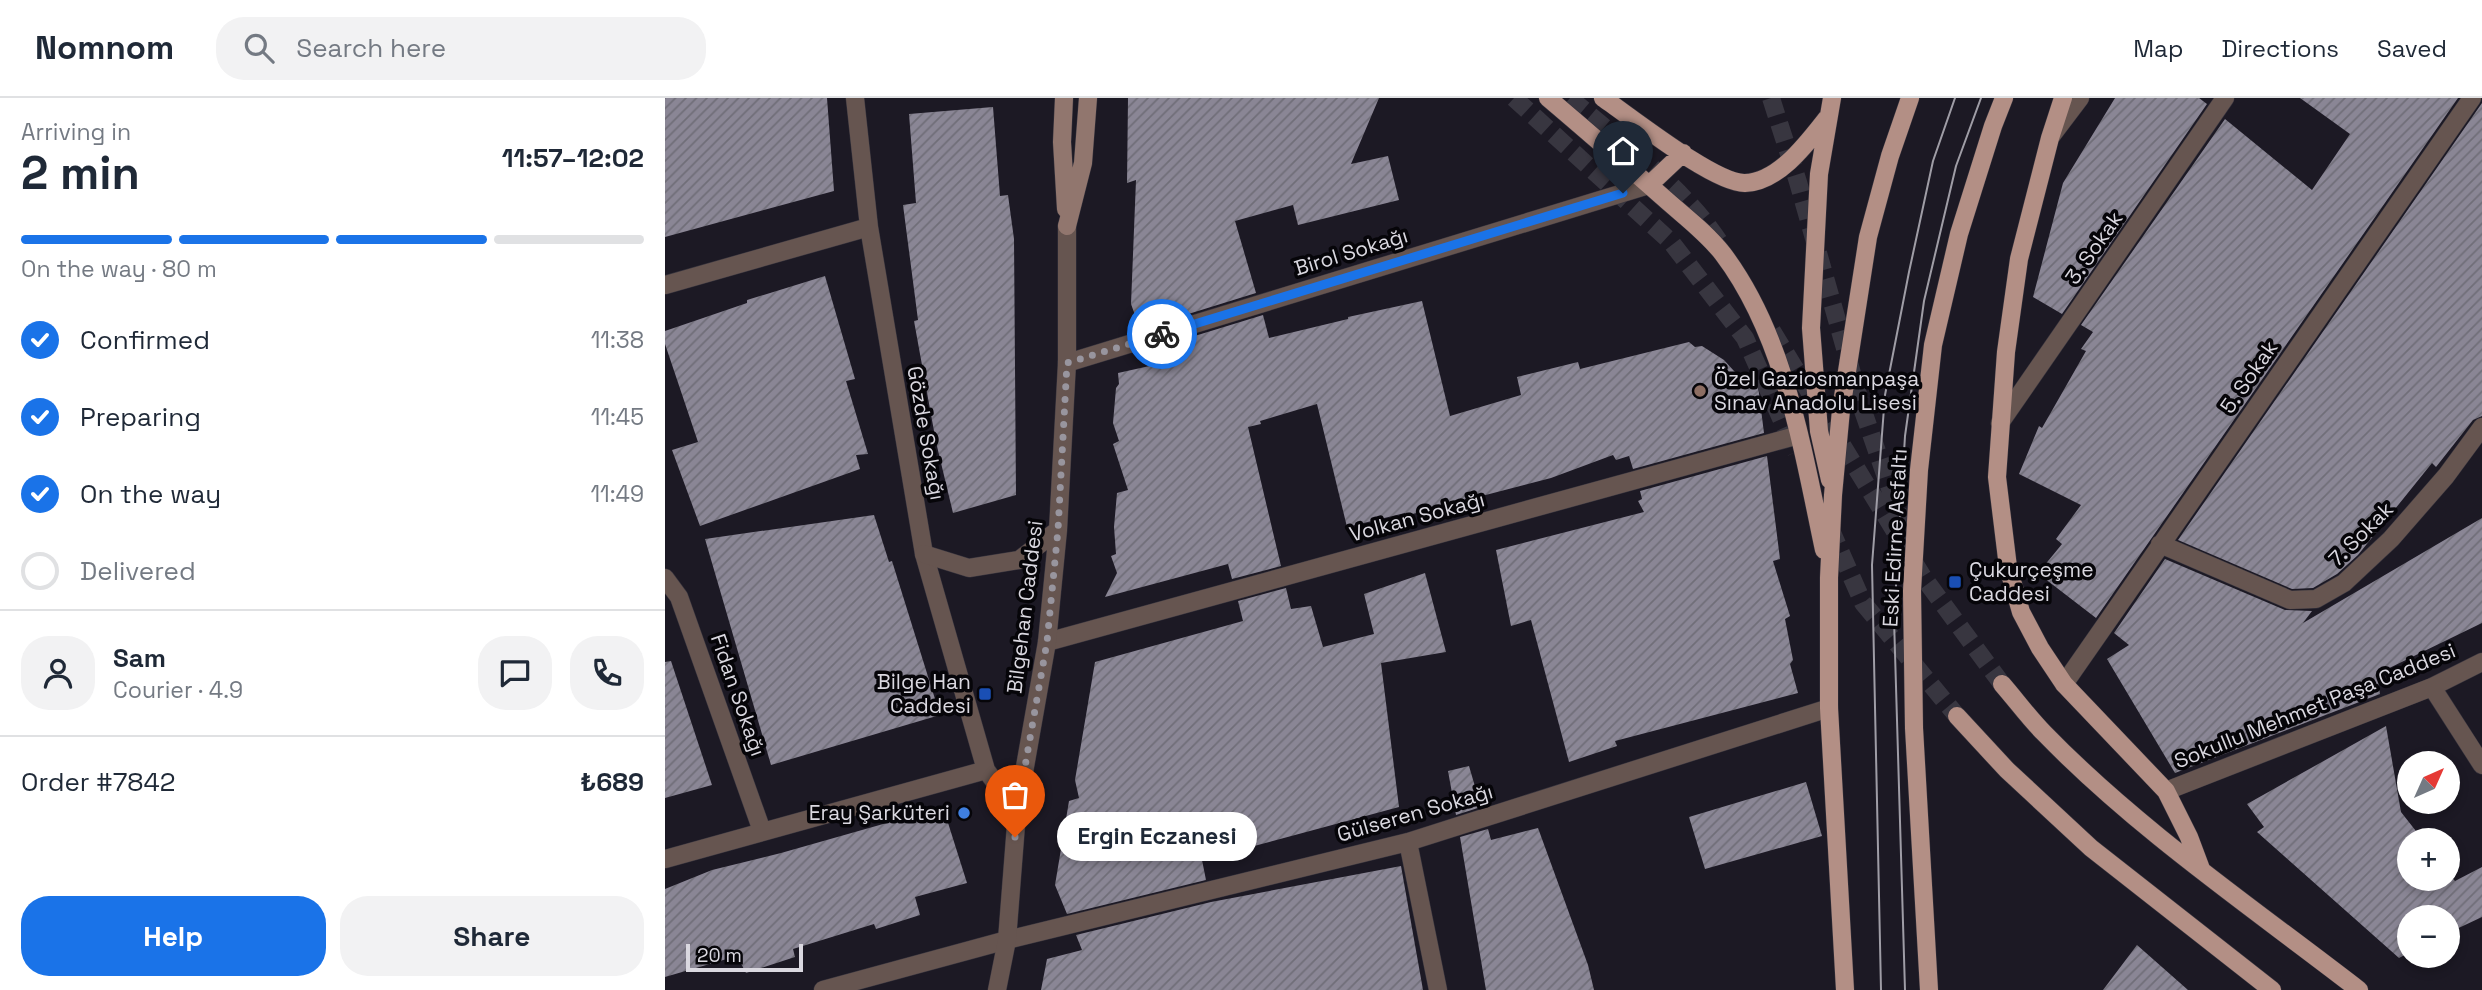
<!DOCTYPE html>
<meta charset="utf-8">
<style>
body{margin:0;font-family:"Space Grotesk",sans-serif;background:#f2f2f3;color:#1f2937;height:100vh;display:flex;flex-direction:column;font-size:26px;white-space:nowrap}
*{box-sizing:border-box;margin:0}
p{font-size:23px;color:#747a83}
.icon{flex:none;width:38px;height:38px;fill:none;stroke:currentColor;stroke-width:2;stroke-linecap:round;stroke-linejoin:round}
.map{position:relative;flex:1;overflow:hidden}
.side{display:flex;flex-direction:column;background:#fff;width:665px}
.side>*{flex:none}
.needle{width:46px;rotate:45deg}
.controls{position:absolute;left:1732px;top:653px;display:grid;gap:14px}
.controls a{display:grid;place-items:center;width:63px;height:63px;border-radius:50%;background:#fff;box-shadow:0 4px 10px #0003;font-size:35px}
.scale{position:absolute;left:21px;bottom:18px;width:117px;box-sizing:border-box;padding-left:7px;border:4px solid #dad8e0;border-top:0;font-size:19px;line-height:24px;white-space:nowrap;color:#dad8e0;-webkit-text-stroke:5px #060509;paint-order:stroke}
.pin{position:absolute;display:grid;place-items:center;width:60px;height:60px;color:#fff;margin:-72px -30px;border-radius:50% 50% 50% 0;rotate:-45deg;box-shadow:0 0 7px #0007}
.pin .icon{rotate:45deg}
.courier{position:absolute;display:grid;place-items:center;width:70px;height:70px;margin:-35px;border:5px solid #1a73e8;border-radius:50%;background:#fff;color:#222;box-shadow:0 2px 9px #0007}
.bubble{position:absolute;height:49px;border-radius:24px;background:#fff;box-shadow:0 4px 10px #0003;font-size:23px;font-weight:700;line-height:49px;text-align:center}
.headline em{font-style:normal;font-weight:700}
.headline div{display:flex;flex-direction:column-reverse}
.headline{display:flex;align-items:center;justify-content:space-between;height:119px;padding:0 21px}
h1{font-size:46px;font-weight:700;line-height:52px}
.bar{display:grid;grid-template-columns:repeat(4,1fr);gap:10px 7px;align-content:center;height:84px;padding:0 21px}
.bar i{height:9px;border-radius:5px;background:#e0e1e3}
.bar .selected{background:#1a73e8}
.bar p{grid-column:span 4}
.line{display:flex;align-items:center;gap:18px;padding:0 21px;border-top:2px solid #e0e1e3}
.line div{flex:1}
.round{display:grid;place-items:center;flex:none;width:74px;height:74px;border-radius:28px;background:#f2f2f3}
ol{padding:0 21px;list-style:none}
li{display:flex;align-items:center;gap:21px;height:77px}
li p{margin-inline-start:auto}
li .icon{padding:7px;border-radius:50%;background:#1a73e8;color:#fff;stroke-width:4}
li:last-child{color:#747a83}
li i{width:38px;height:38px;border:4px solid #e0e1e3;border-radius:50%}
.button{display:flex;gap:14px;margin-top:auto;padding:14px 21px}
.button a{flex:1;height:80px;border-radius:28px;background:#1a73e8;color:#fff;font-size:28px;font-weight:700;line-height:80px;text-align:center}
.button a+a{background:#f2f2f3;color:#1f2937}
header{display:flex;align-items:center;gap:42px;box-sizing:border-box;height:98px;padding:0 35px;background:#fff;border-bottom:2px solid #e0e1e3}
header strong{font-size:33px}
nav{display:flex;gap:38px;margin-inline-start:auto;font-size:24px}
.search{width:490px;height:63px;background:#f2f2f3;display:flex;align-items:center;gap:18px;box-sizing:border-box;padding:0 24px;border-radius:28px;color:#747a83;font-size:26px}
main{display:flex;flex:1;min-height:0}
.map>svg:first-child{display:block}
.building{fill:url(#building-hatch)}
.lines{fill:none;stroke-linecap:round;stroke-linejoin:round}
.primary-tunnel{stroke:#383640;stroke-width:18;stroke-dasharray:18 9;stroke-linecap:butt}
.minor-casing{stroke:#37343e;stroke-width:19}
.tertiary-casing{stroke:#37343e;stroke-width:19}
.secondary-casing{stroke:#37343e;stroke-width:19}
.primary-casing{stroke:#37343e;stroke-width:19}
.minor{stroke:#665550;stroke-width:18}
.tertiary{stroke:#665550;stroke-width:18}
.secondary{stroke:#91766e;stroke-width:18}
.primary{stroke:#b38f85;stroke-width:18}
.tram{stroke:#9f9da6;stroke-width:2}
.done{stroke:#98959e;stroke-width:7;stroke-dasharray:0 12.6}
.route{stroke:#1a73e8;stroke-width:9}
.education-dot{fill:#8d6e63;stroke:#060509;stroke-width:2.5}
.transit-dot{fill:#1a4fb4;stroke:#060509;stroke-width:2.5}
.shop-dot{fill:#3f7fe0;stroke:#060509;stroke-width:2.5}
.labels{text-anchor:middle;stroke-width:7;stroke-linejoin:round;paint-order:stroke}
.street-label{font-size:21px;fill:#dad8e0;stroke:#060509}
.poi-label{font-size:21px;fill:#dad8e0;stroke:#060509;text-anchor:start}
</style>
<header>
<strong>Nomnom</strong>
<div class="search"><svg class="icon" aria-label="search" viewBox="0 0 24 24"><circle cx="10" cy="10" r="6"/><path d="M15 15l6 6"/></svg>Search here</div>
<nav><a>Map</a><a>Directions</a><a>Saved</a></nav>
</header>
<main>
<section class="side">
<div class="headline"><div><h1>2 min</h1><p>Arriving in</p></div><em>11:57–12:02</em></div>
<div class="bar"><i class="selected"></i><i class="selected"></i><i class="selected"></i><i></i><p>On the way · 80 m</p></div>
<ol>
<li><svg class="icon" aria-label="check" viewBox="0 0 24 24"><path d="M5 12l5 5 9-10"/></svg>Confirmed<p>11:38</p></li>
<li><svg class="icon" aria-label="check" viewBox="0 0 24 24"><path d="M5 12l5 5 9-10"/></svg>Preparing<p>11:45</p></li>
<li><svg class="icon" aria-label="check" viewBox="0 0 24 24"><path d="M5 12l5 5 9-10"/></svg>On the way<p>11:49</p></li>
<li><i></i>Delivered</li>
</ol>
<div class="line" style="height:126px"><a class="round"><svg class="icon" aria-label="person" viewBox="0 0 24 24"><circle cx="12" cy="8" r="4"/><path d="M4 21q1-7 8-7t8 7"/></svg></a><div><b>Sam</b><p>Courier · 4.9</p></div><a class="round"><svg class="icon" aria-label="chat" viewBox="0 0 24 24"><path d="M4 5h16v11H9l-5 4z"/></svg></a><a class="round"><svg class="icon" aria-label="phone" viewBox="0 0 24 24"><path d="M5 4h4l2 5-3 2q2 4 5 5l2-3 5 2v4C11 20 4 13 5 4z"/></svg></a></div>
<div class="line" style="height:91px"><div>Order #7842</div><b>₺689</b></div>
<div class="button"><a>Help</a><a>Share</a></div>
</section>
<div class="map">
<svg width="1817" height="892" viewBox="0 0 1817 892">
<defs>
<pattern id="building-hatch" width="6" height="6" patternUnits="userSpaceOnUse" patternTransform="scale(1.75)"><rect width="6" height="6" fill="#8a8695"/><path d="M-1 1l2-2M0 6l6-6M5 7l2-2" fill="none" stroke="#706e78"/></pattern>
</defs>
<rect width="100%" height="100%" fill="#1c1924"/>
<path class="building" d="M0,0H162L169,93L0,139Z
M463,0H714L686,66L723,58L734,102L633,127L628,107L570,123L591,195L475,231L466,206L471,82L462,85Z
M1450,0H1534L1542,6L1397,216L1368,199L1398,85Z
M1635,0H1793L1431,520L1379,480L1384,475L1379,468L1397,446L1391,441L1416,407L1354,376L1374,328L1377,330L1421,253L1416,251L1428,234L1416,227L1560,21L1647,92L1685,36Z
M1817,5V318L1808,322L1771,369L1767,365L1693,457L1672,476L1648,490L1627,491L1513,442Z
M328,9L335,98L343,97L349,141L351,397L288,415L271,344L249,223L253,222L238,107L251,105L244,16Z
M160,178L190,281L181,283L203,356L191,357L195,371L35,428L7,352L33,344L0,246V233L82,205V202Z
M757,203L785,318L856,297L852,279L913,264L915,271L1024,244L1030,249L1037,248L1059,262L1069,273L1093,288L1099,335L968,371L964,358L951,362L948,357L886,380L740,418V415L682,429L652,306L595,323L596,326L583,329L616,468L567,481L563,466L440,499L452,475L446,458L451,456L449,429L452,395L463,392L448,346L454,343L448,325L451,290L454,286L453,275L489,267L484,252L598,217L604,240L683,221V219Z
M1102,358L1115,461L1108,463L1125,518L1120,521L1128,562L1125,566L1133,595L950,643L952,648L904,664L866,522L846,528L831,452L979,414L973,403L977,401L975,393Z
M209,417L224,464L227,463L275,617L106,667L40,441Z
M1817,420V525L1712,576L1715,596L1510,675L1442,561L1464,547L1449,535L1500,461L1620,512L1647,513L1638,525Z
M760,475L781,554L716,565L734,709L537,762L541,782L402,816L390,787L404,703L414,700L410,682L430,564L578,523L573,503L621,490L626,511L646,508L658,549L709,536L699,496Z
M6,563L47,687L0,700V564Z
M1721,628L1736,714L1758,742H1745V780H1783V775L1790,783L1817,769V819L1783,835V819H1745V854L1734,860L1592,734L1599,729L1582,706Z
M804,668L816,709L791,717L783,673Z
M1141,684L1157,738L1040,771L1024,719Z
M278,709L302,785L250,799L255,817L211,831L209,826L128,851L130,859L81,875L72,858L0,879V791L47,772L116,755Z
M873,730L923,867L929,892H821L795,739L823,731L826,742Z
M736,768L758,892H376L382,861L417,852L411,837L546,804Z
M1472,847L1523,892H1438Z"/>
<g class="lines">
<path class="primary-tunnel" d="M849,0L1006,144L1080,240L1131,354
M905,0C955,44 1019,89 1055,145
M1106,0L1133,84L1196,307L1242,440
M1107,233L1258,479L1337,586
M1165,430L1198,505L1292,618"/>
<g class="minor-casing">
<path id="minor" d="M190,0L204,129L259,456L321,672L352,714
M1387,37L1415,0
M0,187L204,129
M402,265L984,87
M1335,325L1560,0
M1495,446L1625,502L1651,501L1679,485L1726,441L1781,378L1817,329
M0,480L14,499L97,733
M382,544L1134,337
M1399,586L1807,0
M1767,589L1817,667
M1501,693L1767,589L1817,564
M743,744L773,892
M0,761L321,672
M158,892L342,842L743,744L1164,610"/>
</g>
<g class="tertiary-casing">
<path id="tertiary" d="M259,456L304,470L354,462L393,432
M332,892L342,842L352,714L382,544L393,432L402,265V128"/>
</g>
<g class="secondary-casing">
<path id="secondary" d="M399,0L397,44L401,111
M402,128L418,65L423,0"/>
</g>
<g class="primary-casing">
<path id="primary" d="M883,0C922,33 961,67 1000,101C1019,118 1042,135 1058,156C1120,238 1138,353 1159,452
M938,0C966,19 1050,86 1080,85C1114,84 1143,44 1162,20
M1398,0L1385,40L1354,161L1341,254L1332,379L1343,469L1356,514L1375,550L1399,586L1501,693L1524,739L1536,771
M984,87L1018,55
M1165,382L1154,333L1146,230L1154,76L1167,0
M1337,586C1351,602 1364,620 1379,635C1472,731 1588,810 1694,892
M1292,618L1342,672L1426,750L1607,892
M1180,892L1164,610V480L1168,397L1176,312L1203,139L1225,58L1245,0
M1264,892L1249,630L1247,493L1254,372L1268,247L1294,136L1328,28L1339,0"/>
</g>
<use href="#minor" class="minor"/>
<use href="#tertiary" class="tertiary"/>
<use href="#secondary" class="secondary"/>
<use href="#primary" class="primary"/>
<path class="tram" d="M1216,892L1207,467L1220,297L1244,174L1268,63L1290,0
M1240,892L1229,521L1240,338L1259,203L1291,68L1316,0"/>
</g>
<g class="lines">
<path class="done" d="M350,739L352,714L382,544L393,432L402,265L497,236"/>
<path class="route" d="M497,236L958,95"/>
</g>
<circle class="education-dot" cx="1035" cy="293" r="7"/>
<g class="transit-dot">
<rect x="1283" y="477" width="14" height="14" rx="3.5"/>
<rect x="313" y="589" width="14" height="14" rx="3.5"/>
</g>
<circle class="shop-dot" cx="299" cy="715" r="7"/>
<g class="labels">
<g class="street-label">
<text transform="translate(1429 150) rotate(-55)" y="7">3. Sokak</text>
<text transform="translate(686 154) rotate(-17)" y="7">Birol Sokağı</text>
<text transform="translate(1584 279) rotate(-55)" y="7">5. Sokak</text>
<text transform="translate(261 335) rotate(80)" y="7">Gözde Sokağı</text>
<text transform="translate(752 419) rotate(-15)" y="7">Volkan Sokağı</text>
<text transform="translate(1696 436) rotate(-45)" y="7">7. Sokak</text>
<text transform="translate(1230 440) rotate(-87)" y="7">Eski Edirne Asfaltı</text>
<text transform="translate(360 509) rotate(-83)" y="7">Bilgehan Caddesi</text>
<text transform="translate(73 597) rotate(71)" y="7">Fidan Sokağı</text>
<text transform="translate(1650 608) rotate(-22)" y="7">Sokullu Mehmet Paşa Caddesi</text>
<text transform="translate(750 715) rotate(-16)" y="7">Gülseren Sokağı</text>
</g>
<g class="poi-label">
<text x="1049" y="288">Özel Gaziosmanpaşa<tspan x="1049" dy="24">Sınav Anadolu Lisesi</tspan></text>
<text x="1304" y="479">Çukurçeşme<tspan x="1304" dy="24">Caddesi</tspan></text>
<text x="306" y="591" text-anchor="end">Bilge Han<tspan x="306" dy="24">Caddesi</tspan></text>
<text x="285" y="722" text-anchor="end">Eray Şarküteri</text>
</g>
</g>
</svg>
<div class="controls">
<a><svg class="needle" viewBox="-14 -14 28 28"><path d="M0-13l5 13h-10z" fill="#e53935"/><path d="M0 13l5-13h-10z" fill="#747a83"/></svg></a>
<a>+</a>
<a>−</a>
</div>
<div class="scale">20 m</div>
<div class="pin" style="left:350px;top:739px;background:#ea580c"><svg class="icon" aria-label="bag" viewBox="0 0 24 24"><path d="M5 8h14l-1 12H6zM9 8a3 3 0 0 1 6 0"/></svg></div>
<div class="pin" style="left:958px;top:95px;background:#1f2937"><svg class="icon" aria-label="home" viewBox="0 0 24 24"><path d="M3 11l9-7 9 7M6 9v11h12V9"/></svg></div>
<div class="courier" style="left:497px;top:236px"><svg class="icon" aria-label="bike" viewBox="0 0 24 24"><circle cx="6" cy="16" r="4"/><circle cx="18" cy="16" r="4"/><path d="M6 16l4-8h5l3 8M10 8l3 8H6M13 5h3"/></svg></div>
<div class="bubble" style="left:392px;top:714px;width:200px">Ergin Eczanesi</div>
</div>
</main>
